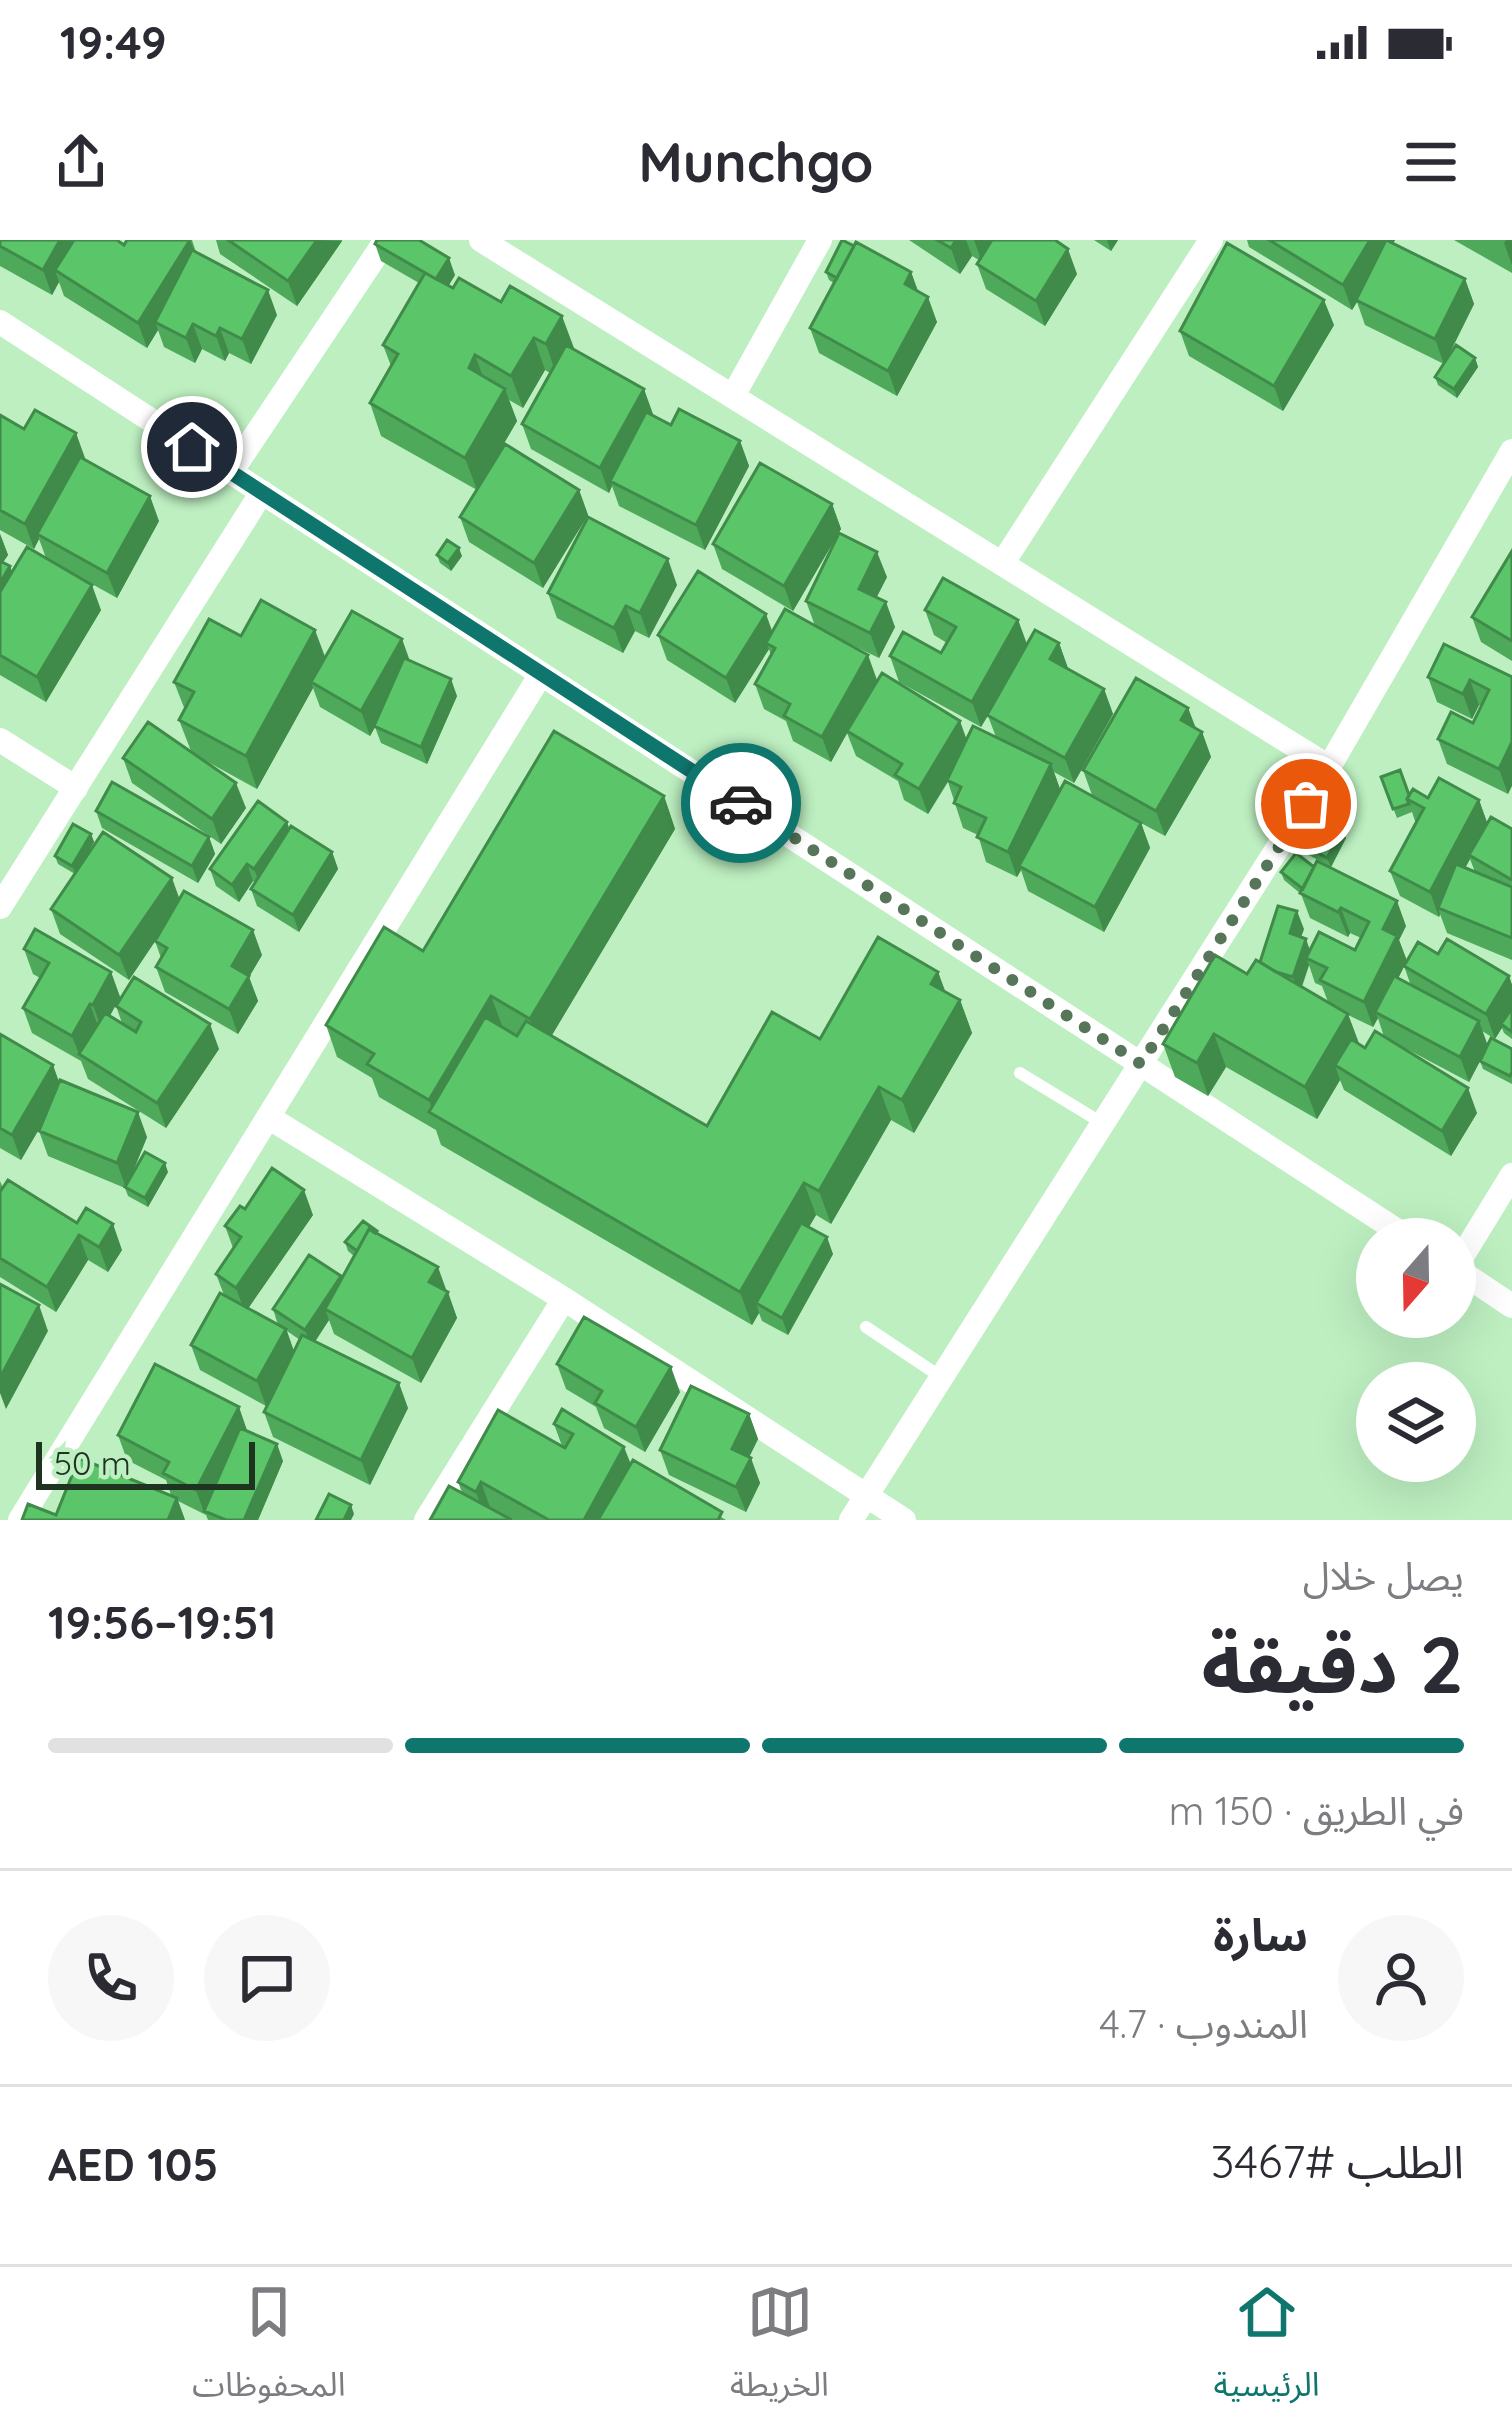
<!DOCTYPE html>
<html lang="ar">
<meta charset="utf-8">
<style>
body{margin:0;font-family:Quicksand,"Noto Sans Arabic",sans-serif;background:#f7f7f7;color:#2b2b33;direction:rtl;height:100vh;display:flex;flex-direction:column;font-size:45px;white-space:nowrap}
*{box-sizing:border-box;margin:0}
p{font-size:39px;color:#7c7c81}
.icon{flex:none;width:66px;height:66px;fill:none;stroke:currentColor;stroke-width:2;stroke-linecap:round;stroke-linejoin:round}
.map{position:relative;height:1280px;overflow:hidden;direction:ltr}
.panel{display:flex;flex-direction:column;background:#fff;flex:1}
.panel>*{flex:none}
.needle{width:78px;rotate:200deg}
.buttons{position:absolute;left:1356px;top:978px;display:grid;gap:24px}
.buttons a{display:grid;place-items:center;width:120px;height:120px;border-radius:50%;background:#fff;box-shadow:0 12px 48px #0002;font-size:60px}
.scale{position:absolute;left:36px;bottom:30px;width:219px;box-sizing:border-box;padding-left:12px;border:6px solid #1f3321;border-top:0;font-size:33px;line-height:42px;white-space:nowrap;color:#1f3321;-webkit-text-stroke:9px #bdefc0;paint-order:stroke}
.pin{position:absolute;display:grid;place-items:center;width:102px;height:102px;color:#fff;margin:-51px;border:6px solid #fff;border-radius:50%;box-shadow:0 3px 12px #0007}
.courier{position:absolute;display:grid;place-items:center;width:120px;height:120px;margin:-60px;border:9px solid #0f766e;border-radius:50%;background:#fff;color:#222;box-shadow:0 3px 15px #0007}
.summary em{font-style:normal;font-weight:700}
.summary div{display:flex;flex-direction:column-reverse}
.summary{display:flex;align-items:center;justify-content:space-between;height:204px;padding:0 48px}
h1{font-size:78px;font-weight:700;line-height:90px}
.bar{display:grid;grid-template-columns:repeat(4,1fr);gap:18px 12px;align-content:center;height:144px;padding:0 48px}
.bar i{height:15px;border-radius:9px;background:#e1e1e2}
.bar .on{background:#0f766e}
.bar p{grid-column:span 4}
.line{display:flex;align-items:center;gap:30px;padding:0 48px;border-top:3px solid #e1e1e2}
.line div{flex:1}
.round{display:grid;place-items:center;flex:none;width:126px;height:126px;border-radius:63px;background:#f7f7f7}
.status{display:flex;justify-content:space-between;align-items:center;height:84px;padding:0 60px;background:#fff;direction:ltr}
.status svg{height:33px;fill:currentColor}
header{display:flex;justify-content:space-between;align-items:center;height:156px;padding:0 48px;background:#fff;font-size:54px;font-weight:700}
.menu{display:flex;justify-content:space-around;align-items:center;height:168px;border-top:3px solid #e1e1e2;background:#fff;font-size:33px;color:#7c7c81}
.menu a{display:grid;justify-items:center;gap:6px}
.menu .on{color:#0f766e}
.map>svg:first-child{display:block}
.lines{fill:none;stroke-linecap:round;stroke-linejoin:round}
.service{stroke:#fff;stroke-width:12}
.minor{stroke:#fff;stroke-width:24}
.wall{fill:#4ea95a;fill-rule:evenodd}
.shaded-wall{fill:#408a4a}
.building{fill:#5bc569;stroke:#408a4a;stroke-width:3}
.done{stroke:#567559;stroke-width:12;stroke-dasharray:0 21.6}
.route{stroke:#0f766e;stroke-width:15}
</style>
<div class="status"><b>19:49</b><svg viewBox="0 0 49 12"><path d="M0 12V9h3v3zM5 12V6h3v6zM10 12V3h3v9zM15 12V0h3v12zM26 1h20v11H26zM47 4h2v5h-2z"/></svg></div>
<header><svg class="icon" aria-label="menu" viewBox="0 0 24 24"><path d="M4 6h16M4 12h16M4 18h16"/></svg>Munchgo<svg class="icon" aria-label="share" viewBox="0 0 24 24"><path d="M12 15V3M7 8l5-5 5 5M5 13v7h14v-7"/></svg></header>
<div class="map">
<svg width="1512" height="1280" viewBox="0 0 1512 1280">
<rect width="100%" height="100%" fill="#bdefc0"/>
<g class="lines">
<path class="service" d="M1020,833L1102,883
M866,1087L941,1137"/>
<path class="minor" d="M481,0L1329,527
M0,82L1410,999
M733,156L820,0
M231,232L386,0
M1002,324L1211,0
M0,500L76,548
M0,667L262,252
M268,877L564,1059L904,1280
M1455,1028L1512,935
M1455,1028L1512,1066
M20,1280L541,434
M426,1280L564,1059
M851,1280L1329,527L1512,211"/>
</g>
<path class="wall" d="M0,0L124,5L127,0H192L196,12L277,75L251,124L229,113L225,121L202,109L195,123L164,107L158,90L147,108L64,56L59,42L52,55L0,26Z
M216,0H342V1L297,66L220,14Z
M909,0H1055L1077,34L1045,86L986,49L977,24L979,20L972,16L960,34Z
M1094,0H1118L1111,11Z
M1247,0H1395L1393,3L1465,39L1474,64L1446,121L1475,118L1478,127L1457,158L1438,145L1435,137L1444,124L1365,85L1357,62L1352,70L1249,7Z
M1454,0H1512V33Z
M375,4L455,35L448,46L573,109L653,175L671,185L740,201L749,226L705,310L619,266L612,246L609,253L531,209L522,184L550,133L545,130L523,168L509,160L517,181L485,236L579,250L588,275L543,348L469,302L460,277L477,250L381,196L370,163L391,126L383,105L419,43L381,21Z
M826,32H911L918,51L937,82L897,156L819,113L810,88L834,43L829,40Z
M1334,85L1283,171L1189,116L1180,91Z
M0,175L24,189L76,193L84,219L159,281L117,358L67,330L101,370L46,462L0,435V294L8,315L3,322L10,326L12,332L46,318L39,299L34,309L0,290Z
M832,264L841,289L793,371L722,329L713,304Z
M1512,311V421L1481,402L1472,377Z
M437,315L462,316L451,331L440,323Z
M887,337L876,358L895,387L879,418L825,392L877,440L967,498L996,497L988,476L981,487L899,442L890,416L941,413L947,403L934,395L925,370L1018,380L1027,404L1059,403L1068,429L1104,449L1113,474L1074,543L1054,532L1060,549L1134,578L1092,555L1083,530L1188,468L1196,488L1202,492L1211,517L1165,596L1141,583L1150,608L1104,692L1028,651L1021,630L1017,637L986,622L978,595L963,588L948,542L928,574L904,560L898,541L856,516L847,493L831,522L793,501L786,481L764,469L755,444L771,416L769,409L735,463L667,420L658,395L773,391L815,386L806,361Z
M677,345L649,398L635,391L623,413L557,378L548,353Z
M241,396L325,417L402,399L409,421L457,456L427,524L381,503L375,487L370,496L320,467L313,448L257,549L197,516L246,568L221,604L132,543L123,518L191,511L179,480L185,470L174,442Z
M1428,437H1512L1508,554L1447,524L1438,499L1473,483L1481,466L1479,465L1472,479L1437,462Z
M1381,537L1409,555L1479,560L1487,583L1512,589V720L1447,693L1440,674L1439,677L1400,656L1390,631L1416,584L1412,572L1397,578ZM1470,619L1475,632L1465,628Z
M664,556L675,589L551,796L707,886L820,799L938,732L945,752L960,760L972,793L914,893L891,880L831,984L816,975L809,987L833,1014L788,1095L762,1081L759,1073L752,1085L441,905L436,890L379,857L372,838L337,817L326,785L423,711Z
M96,571L209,597L215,614L198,643L102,588Z
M289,588L332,612L338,629L299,692L257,666L251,649L255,642L253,641L239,662L216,646L210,629Z
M1342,590L1346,598L1331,627L1305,613L1302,604Z
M91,594L94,602L83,621L179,659L262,715L249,737L258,761L238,794L165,752L156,727L161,718L155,701L129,740L60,694L51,669L75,634L58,624L55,616Z
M1314,627L1406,686L1399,700L1407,721L1438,714L1509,736L1512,745V799L1504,793L1502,788L1495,799L1482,791L1487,805L1512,809V844L1483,829L1480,821L1469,842L1384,797L1378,778L1373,787L1348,775L1359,804L1477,873L1451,916L1344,850L1340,840L1317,879L1226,827L1208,856L1175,837L1163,804L1260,722L1304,689L1301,697L1310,710H1355L1361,698L1350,693L1348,697L1310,678L1301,654L1284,640L1281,632ZM1309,725L1315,743L1322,746L1328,762L1302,747ZM1404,726L1411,746L1398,738Z
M24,709L111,732L120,757L110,776L122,783L116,766L219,809L166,888L88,839L81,821L32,793L23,768L40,738L33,734Z
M0,794L59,842L147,897L131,937L168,932L148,967L128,956L125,948L48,916L39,891L43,882L21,920L0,908Z
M0,941L3,948L122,1010L108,1032L88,1020L56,1072L0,1037Z
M245,969L313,975L248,1068L278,1085L273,1069L342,1038L354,1016L348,1011L345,1002L377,994L447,1052L457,1078L421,1143L334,1094L329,1080L315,1102L408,1168L370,1245L273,1197L264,1172L266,1166L200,1130L191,1105L224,1055L216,1034L233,1008L225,986ZM287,1091L300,1100L294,1112Z
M557,1124L680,1152L645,1212L604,1188L596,1167L566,1149Z
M749,1174L758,1199L749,1217L760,1243L746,1272L669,1235L660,1210Z
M554,1184L631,1223L726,1280H513L462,1252L458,1242L562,1206Z
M248,1191L283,1221L258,1280H208L206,1275L178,1261L185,1280L171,1255L166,1240L127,1220L118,1195Z"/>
<path class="shaded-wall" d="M60,0H83L55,30L59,42L52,55L43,30Z
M190,0L200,24L155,82L158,90L147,108L138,83Z
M317,0L342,1L297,66L288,41Z
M956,0H966L972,16L960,34L951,8Z
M974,0H996L982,22Z
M1107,0H1118L1111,11Z
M1370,0H1395L1352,70L1343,45Z
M1506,0H1512V25L1504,3Z
M1068,9L1077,34L1045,86L1036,61Z
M449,18L455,35L442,57L435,40Z
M911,32L920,57L905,44Z
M1465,39L1474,64L1444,124L1435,99Z
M268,50L277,75L251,124L242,99Z
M928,57L937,82L897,156L888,131Z
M1324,60L1334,85L1283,171L1274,146Z
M562,76L574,108L557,137L546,104Z
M193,84L202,109L195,123L186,98Z
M220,88L229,113L225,121L216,96Z
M534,98L545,130L523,168L511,136Z
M475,115L487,148L469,128Z
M1475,118L1478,127L1457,158L1454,149Z
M505,149L517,181L477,250L465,218Z
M644,149L653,174L614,243L610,241L612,246L609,253L600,228Z
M76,193L85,218L41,296L37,294L39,299L34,309L25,284Z
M740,201L749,226L705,310L696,285Z
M579,250L588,275L543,348L534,323Z
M150,256L159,281L117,358L107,333Z
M832,264L841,289L793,371L784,346Z
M0,294L8,315L0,327Z
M459,308L462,316L451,331L448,323Z
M877,312L887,337L868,374L859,349Z
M668,319L677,345L649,398L640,373Z
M10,326L16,343L0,370V343Z
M92,345L101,370L46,462L37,437Z
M886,362L895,387L879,418L870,393Z
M626,366L635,391L623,413L614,388Z
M766,374L775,399L766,403L769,409L735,463L726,438Z
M1018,380L1027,405L981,487L972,462Z
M315,390L327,422L311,442L313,448L257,549L246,516Z
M402,399L411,424L370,496L361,471Z
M1059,403L1068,428L1059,444L1050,419Z
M868,415L877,440L831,522L822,497Z
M451,439L457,456L427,524L421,507Z
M1470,440L1479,465L1472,479L1463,454Z
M1104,449L1113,474L1074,543L1065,518Z
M1188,468L1197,493L1181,480Z
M960,481L969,506L928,574L919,549Z
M1202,492L1211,517L1165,596L1156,571Z
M1512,502V546L1508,554L1499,529Z
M1051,524L1060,549L1019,626L1021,630L1017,637L1008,612Z
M236,543L246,568L221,604L212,579Z
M664,556L675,589L542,812L530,779Z
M1479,560L1488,585L1469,615L1470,619L1443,670L1438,668L1440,674L1439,677L1430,652Z
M287,582L293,599L261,646L254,629Z
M1141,583L1150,608L1104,692L1095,667Z
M1342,590L1346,598L1331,627L1327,618Z
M91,594L94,602L76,634L72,626Z
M209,597L215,614L198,643L192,626Z
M332,612L338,629L299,692L293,675Z
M247,624L253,641L239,662L232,645Z
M172,638L181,663L129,740L119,715Z
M1397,661L1406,686L1399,700L1407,721L1380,774L1375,772L1378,778L1373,787L1364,762L1383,689Z
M1341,668L1350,693L1348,697L1338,672Z
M1297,671L1304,689L1296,710L1290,693Z
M253,690L262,715L249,737L258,761L238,794L229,769L232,726Z
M1306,699L1312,716L1306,718L1309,725L1299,754L1293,737Z
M111,732L120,757L102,790L93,765Z
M938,732L950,764L931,744Z
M1509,736L1512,745V771L1495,799L1486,774Z
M491,756L503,788L434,875L429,860Z
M960,760L972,793L914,893L902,860Z
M90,764L99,789L79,814L72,796Z
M1348,774L1360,806L1335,825L1340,840L1317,879L1305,847Z
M1479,781L1488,806L1469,842L1460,817Z
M210,784L219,809L166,888L157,863Z
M1214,794L1226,827L1208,856L1197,823Z
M53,825L62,850L21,920L12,895Z
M879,847L891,880L831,984L819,951Z
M1468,848L1477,873L1451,916L1442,891Z
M138,872L147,897L126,948L117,923Z
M165,923L168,932L148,967L145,958Z
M804,943L816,975L762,1067L756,1063L759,1073L752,1085L740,1052Z
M304,950L313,975L245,1073L236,1048Z
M113,984L122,1010L108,1032L99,1007Z
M79,995L88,1020L56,1072L47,1047Z
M827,997L833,1014L788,1095L782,1078Z
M438,1027L447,1052L429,1042Z
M341,1036L347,1053L325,1069L329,1080L311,1107L305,1090Z
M448,1052L457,1078L421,1143L412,1118Z
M39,1065L48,1091L6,1169L0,1153V1138Z
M286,1089L295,1114L266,1166L257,1141Z
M671,1127L680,1152L645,1212L636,1187Z
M399,1143L408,1168L370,1245L361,1220Z
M239,1167L248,1193L204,1271L205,1275L196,1250Z
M749,1174L758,1199L741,1234L732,1209Z
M277,1204L283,1221L258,1280H244Z
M624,1207L634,1232L607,1280H584Z
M751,1218L760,1243L746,1272L736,1247Z
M481,1242L490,1267L485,1277L476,1252Z
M177,1258L185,1280H168Z
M351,1265L354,1274L351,1280H344Z"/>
<path class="building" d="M0,0H60L43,30L0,6Z
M74,0H117L124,5L127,0H190L138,83L55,30Z
M228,0H317L288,41Z
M377,0H419L449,18L436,39L375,4Z
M842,0L854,6L837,38L826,32Z
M937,0H956L951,8Z
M992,0H1055L1068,9L1036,61L977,24Z
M1269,0H1370L1343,45Z
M1386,0L1465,39L1435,99L1356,60Z
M856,2L911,32L905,44L928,57L888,131L810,88Z
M1227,3L1324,60L1274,146L1180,91Z
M192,10L268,50L242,99L220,88L216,96L193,84L186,98L155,82Z
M425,33L453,48L459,38L501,62L510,46L562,76L546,104L534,98L511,136L475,115L469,128L505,149L465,218L370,163L398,114L383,105Z
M566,105L644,149L600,228L522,184Z
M1456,105L1475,118L1454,149L1435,137Z
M679,169L740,201L696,285L610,241L646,172L671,185Z
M35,170L76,193L25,284L0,270V175L24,189Z
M505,204L579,250L534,323L460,277Z
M80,217L150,256L107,333L37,294Z
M760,223L832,264L784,346L713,304Z
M588,277L668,319L640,373L626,366L614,388L548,353Z
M839,293L877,312L859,349L886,362L870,393L806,361Z
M447,300L459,308L448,323L437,315Z
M27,307L92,345L37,437L0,415V352Z
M1512,311V401L1472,377Z
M0,321L10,326L0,343Z
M698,331L766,374L726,438L658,395Z
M943,338L1018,380L972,462L890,416L903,392L941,413L956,387L925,370Z
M261,360L315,390L246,516L179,480L194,452L174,442L209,379L241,396Z
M785,369L868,415L822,497L784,476L790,464L755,444L775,408L766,403Z
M352,371L402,399L361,471L311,442Z
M1035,390L1059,403L1050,419L1104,449L1065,518L987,475Z
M1444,404L1512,437V502L1499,529L1438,499L1451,472L1473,483L1489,450L1470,440L1463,454L1428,437Z
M404,418L451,439L421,507L374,486Z
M882,433L960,481L919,549L895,535L902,524L847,491Z
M1136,438L1188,468L1181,480L1202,492L1156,571L1083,530Z
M148,482L236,543L212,579L123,518Z
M973,486L1051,524L1008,612L977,597L986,578L954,563L961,547L947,540Z
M554,491L664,556L530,779L491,756L429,860L367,824L374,814L326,785L384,687L423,711Z
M1400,530L1409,555L1407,559L1409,564L1393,569L1381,537Z
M1439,538L1479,560L1430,652L1390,631L1424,568L1407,559L1413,549L1428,558Z
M1065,541L1141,583L1095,667L1019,626Z
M112,542L209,597L192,626L96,571Z
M258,561L287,582L254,629L247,624L232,645L210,629Z
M1317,576L1342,590L1327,618L1302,604Z
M1491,577L1512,589V640L1469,615Z
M73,584L91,594L72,626L55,616Z
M291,586L332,612L293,675L251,649Z
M103,592L172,638L119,715L51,669Z
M1296,613L1314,627L1303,649L1281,632Z
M1317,621L1397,661L1383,689L1397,696L1364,762L1320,740L1327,728L1306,718L1319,692L1355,710L1369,682L1341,668L1338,672L1300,653Z
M1456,624L1512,647V698L1438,668Z
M184,651L253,690L232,726L249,736L229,769L156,727L167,708L155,701Z
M1278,666L1297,671L1290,693L1306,699L1293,737L1276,732L1260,722Z
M35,689L111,732L93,765L90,764L72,796L23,768L49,723L24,709Z
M878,697L938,732L931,744L960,760L902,860L879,847L819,951L804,943L740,1052L429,872L485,777L517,796L526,781L707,886L772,772L820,799Z
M1447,699L1509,736L1486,774L1404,726L1418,702L1438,714Z
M1215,715L1247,734L1256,720L1348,774L1305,847L1214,794L1197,823L1163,804Z
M1394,736L1479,781L1460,817L1375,772Z
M134,737L210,784L157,863L79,814L105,773L136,792L141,782L116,766Z
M1510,771L1512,772V792L1501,784Z
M1375,791L1468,848L1442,891L1335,825L1351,799L1365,808Z
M0,794L53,825L12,895L0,888Z
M1491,798L1512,809V832L1510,836L1480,821Z
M60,840L138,872L117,923L39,891Z
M145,912L165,923L145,958L125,947Z
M272,928L304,950L236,1048L216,1034L241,997L225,986L240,966L245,969Z
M8,940L77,983L86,968L113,984L99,1007L79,995L47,1047L0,1018V952Z
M363,981L377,991L375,993L369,989L357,1011L345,1002Z
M801,983L827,997L782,1078L756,1063Z
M369,989L438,1027L429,1042L448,1052L412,1118L325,1069Z
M309,1015L341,1036L305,1090L273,1069Z
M0,1044L39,1065L0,1138Z
M220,1053L286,1089L257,1141L191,1105Z
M584,1077L671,1127L636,1187L595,1163L602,1151L557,1124Z
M302,1095L399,1143L361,1220L264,1172Z
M155,1124L239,1167L196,1250L163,1233L169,1222L118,1195Z
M691,1146L749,1174L732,1209L751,1218L736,1247L660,1210Z
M562,1169L624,1207L584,1280H549L481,1242L476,1252L458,1242L498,1170L565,1208L573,1194L554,1184Z
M240,1188L277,1204L244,1280H226L204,1271Z
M79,1218L177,1258L168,1280H22L28,1264L56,1275Z
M633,1220L722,1272L718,1280H598Z
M449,1246L512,1280H430Z
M329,1254L351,1265L344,1280H316Z"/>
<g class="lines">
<path class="done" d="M741,563L1141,824L1306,564"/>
<path class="route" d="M192,207L741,563"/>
</g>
</svg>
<div class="buttons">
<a><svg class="needle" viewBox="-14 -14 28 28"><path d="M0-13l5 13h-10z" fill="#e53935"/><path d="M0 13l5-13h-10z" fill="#7c7c81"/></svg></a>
<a><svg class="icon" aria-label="layers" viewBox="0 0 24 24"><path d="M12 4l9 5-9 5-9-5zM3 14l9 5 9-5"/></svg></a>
</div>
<div class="scale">50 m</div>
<div class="pin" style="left:1306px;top:564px;background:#ea580c"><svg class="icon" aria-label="bag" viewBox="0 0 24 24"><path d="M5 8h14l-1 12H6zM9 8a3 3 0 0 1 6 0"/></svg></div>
<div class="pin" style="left:192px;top:207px;background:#1f2937"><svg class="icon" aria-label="home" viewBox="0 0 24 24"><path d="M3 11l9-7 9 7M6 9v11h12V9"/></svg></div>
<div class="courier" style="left:741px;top:563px"><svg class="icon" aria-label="car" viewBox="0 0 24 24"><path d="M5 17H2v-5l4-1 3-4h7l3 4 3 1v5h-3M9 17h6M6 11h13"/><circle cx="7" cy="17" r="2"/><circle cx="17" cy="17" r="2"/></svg></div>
</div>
<section class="panel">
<div class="summary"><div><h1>2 دقيقة</h1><p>يصل خلال</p></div><em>19:51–19:56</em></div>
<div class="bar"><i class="on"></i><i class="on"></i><i class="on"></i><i></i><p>في الطريق · 150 m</p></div>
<div class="line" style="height:216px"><a class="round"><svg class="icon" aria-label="person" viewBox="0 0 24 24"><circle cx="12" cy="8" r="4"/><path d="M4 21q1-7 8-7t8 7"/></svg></a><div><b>سارة</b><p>المندوب · 4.7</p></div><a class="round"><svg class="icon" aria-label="chat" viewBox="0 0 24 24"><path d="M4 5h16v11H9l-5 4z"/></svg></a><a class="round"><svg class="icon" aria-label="phone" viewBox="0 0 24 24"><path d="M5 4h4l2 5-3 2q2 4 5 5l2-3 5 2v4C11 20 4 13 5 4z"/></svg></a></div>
<div class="line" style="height:156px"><div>الطلب #3467</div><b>AED 105</b></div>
</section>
<nav class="menu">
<a class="on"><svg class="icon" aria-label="home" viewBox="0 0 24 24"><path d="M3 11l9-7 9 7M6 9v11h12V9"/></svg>الرئيسية</a>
<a><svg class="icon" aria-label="map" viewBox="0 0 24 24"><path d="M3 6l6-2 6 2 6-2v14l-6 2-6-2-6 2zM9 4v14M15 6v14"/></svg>الخريطة</a>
<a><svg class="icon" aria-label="saved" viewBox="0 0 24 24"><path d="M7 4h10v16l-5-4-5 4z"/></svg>المحفوظات</a>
</nav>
